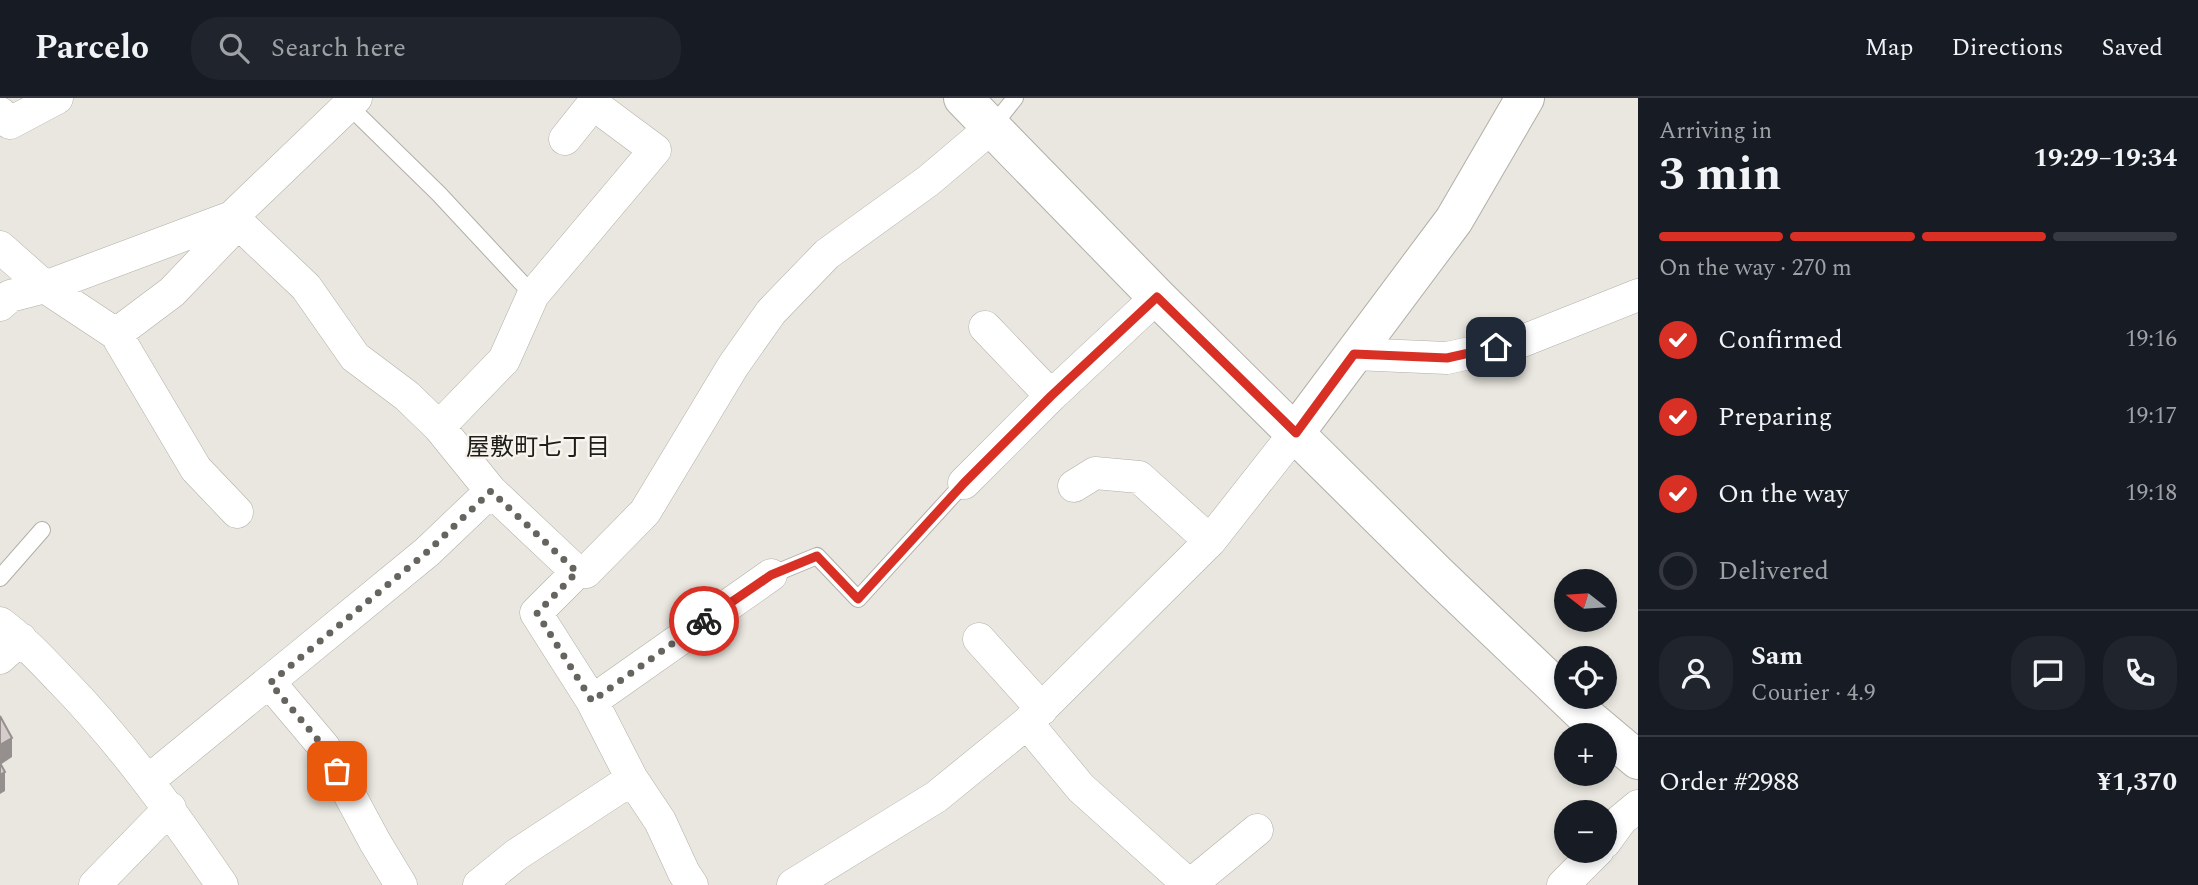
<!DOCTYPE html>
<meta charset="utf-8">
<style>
body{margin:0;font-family:Spectral,"Noto Sans JP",serif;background:#20242c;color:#f1f3f6;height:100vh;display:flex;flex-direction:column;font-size:26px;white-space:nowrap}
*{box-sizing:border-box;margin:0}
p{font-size:23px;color:#9ea1a6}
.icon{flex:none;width:38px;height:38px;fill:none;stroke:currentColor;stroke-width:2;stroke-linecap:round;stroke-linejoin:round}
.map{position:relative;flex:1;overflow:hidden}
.side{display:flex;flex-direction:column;background:#171b24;width:560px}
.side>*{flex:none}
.needle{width:46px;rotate:287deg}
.fabs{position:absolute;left:1554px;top:471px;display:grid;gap:14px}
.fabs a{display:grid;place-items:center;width:63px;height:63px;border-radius:50%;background:#171b24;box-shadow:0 4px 10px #0003;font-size:35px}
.pin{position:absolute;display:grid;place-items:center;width:60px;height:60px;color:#fff;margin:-30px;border-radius:14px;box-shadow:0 4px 10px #0006}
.courier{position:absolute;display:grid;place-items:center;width:70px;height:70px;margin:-35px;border:5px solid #d93025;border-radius:50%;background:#fff;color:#222;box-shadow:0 2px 9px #0007}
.summary em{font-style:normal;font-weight:700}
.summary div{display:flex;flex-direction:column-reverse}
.summary{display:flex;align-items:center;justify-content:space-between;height:119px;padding:0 21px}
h1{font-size:46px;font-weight:700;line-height:52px}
.bar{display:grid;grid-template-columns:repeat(4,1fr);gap:10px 7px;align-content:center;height:84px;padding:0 21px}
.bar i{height:9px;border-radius:5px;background:#363941}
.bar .active{background:#d93025}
.bar p{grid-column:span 4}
.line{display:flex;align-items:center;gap:18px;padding:0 21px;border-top:2px solid #363941}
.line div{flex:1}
.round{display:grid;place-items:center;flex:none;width:74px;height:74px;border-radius:28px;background:#20242c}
ol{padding:0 21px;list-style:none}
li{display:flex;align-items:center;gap:21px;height:77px}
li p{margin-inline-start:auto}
li .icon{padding:7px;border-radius:50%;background:#d93025;color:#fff;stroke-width:4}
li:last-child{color:#9ea1a6}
li i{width:38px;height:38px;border:4px solid #363941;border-radius:50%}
header{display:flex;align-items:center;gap:42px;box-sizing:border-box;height:98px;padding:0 35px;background:#171b24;border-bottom:2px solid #363941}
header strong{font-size:33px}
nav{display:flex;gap:38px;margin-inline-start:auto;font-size:24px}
.search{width:490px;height:63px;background:#20242c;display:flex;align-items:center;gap:18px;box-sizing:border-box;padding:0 24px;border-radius:28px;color:#9ea1a6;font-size:26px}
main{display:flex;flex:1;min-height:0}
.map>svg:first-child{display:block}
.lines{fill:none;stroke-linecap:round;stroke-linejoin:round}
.service-casing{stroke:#b1afa8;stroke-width:18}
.minor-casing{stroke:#b1afa8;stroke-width:33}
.tertiary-casing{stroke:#b1afa8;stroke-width:40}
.service{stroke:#fff;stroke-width:16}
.minor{stroke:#fff;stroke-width:32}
.tertiary{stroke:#fff;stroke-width:38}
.shaded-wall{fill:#958f8e}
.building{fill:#d5cccb;stroke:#958f8e;stroke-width:2}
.done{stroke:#65645f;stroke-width:7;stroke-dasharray:0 12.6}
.route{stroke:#d93025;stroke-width:9}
.labels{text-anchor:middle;stroke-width:5;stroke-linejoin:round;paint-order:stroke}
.neighbourhood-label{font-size:24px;fill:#1e1d1a;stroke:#f6f4ec}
</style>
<header>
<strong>Parcelo</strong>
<div class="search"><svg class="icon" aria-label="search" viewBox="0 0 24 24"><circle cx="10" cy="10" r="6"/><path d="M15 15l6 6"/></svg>Search here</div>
<nav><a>Map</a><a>Directions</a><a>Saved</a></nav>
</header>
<main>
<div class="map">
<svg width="1638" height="787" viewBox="0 0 1638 787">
<rect width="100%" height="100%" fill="#e9e7df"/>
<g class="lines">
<g class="service-casing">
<path id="service" d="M348,7L439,96L533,197
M992,29L1015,0
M771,477L817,458L858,501L964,385
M0,480L42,432"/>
</g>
<g class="minor-casing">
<path id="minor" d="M0,15L10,25L57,0
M565,41L593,6L594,0
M232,119L306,189L355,259L407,298L439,329L491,393L577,474
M0,149L45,189L116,236L196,371L237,414
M0,207L10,198L45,189L232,119L356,0
M985,229L1051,298
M116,236L172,194L239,124
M1354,256L1447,260L1520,244L1638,197
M439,329L504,262L533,197L655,52L593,6
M964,385L1051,298L1157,199
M1074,388L1095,375L1139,379L1210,443
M0,525C22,541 40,560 59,580C121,643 172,714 222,787
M979,541L1042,611
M0,560L21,541
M270,585L324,649L375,744L401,787
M592,603L771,477
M1027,625L1081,690L1189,787
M148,683L427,454L491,393
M1605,744L1621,722L1638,708
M95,787L170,710
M479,787L516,757L632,681
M692,787L684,775L660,723L632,681L592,603L536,515L577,474H586L645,414L733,268L771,214L827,156L928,83L992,29
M793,787L936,699L1027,625L1210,443L1295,335
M1190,787L1257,732
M1563,787L1598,752"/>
</g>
<g class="tertiary-casing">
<path id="tertiary" d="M963,0L1157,199L1438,477L1588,620L1638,662
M1295,335L1454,122L1525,0"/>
</g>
<use href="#service" class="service"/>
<use href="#minor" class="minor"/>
<use href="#tertiary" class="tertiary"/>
</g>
<path class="shaded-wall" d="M12,640V659L0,667V647Z
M5,674V693L0,696V677Z"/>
<path class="building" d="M0,618L12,640L0,647Z
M0,665L5,674L0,677Z"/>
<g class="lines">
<path class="done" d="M337,673L324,649L270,585L427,454L491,393L577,474L537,515L592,603L704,523"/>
<path class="route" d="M704,523L771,477L817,458L858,501L964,385L1051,298L1157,199L1296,335L1354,256L1447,260L1496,249"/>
</g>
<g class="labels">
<g class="neighbourhood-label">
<text x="538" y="357">屋敷町七丁目</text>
</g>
</g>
</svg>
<div class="fabs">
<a><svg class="needle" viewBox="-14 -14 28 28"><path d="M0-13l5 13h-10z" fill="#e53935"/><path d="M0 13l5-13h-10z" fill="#9ea1a6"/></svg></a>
<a><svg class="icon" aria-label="locate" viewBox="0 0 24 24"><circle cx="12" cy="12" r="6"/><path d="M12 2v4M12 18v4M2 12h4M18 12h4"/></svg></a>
<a>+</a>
<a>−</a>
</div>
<div class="pin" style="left:337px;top:673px;background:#ea580c"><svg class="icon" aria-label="bag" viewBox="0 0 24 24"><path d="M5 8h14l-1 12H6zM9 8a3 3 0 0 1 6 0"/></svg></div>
<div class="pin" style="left:1496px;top:249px;background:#1f2937"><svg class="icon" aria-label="home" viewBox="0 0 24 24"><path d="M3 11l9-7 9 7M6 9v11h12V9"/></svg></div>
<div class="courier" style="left:704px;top:523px"><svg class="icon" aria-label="bike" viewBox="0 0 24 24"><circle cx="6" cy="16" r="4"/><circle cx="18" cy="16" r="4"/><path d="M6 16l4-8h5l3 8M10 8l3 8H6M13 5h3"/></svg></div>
</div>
<section class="side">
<div class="summary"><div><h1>3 min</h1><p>Arriving in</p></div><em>19:29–19:34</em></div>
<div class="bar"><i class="active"></i><i class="active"></i><i class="active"></i><i></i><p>On the way · 270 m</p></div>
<ol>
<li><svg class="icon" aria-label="check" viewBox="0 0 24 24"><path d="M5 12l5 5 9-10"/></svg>Confirmed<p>19:16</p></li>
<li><svg class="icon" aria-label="check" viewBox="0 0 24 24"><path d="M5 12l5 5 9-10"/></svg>Preparing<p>19:17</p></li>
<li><svg class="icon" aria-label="check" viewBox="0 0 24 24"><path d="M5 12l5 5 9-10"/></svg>On the way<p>19:18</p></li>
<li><i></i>Delivered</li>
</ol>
<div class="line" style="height:126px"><a class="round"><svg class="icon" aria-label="person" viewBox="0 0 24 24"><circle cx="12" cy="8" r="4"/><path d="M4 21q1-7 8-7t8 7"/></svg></a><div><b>Sam</b><p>Courier · 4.9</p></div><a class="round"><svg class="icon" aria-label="chat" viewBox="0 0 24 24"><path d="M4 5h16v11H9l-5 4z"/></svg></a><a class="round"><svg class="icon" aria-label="phone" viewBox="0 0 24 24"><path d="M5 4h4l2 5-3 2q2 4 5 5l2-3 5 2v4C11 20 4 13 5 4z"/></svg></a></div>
<div class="line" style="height:91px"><div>Order #2988</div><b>¥1,370</b></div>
</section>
</main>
